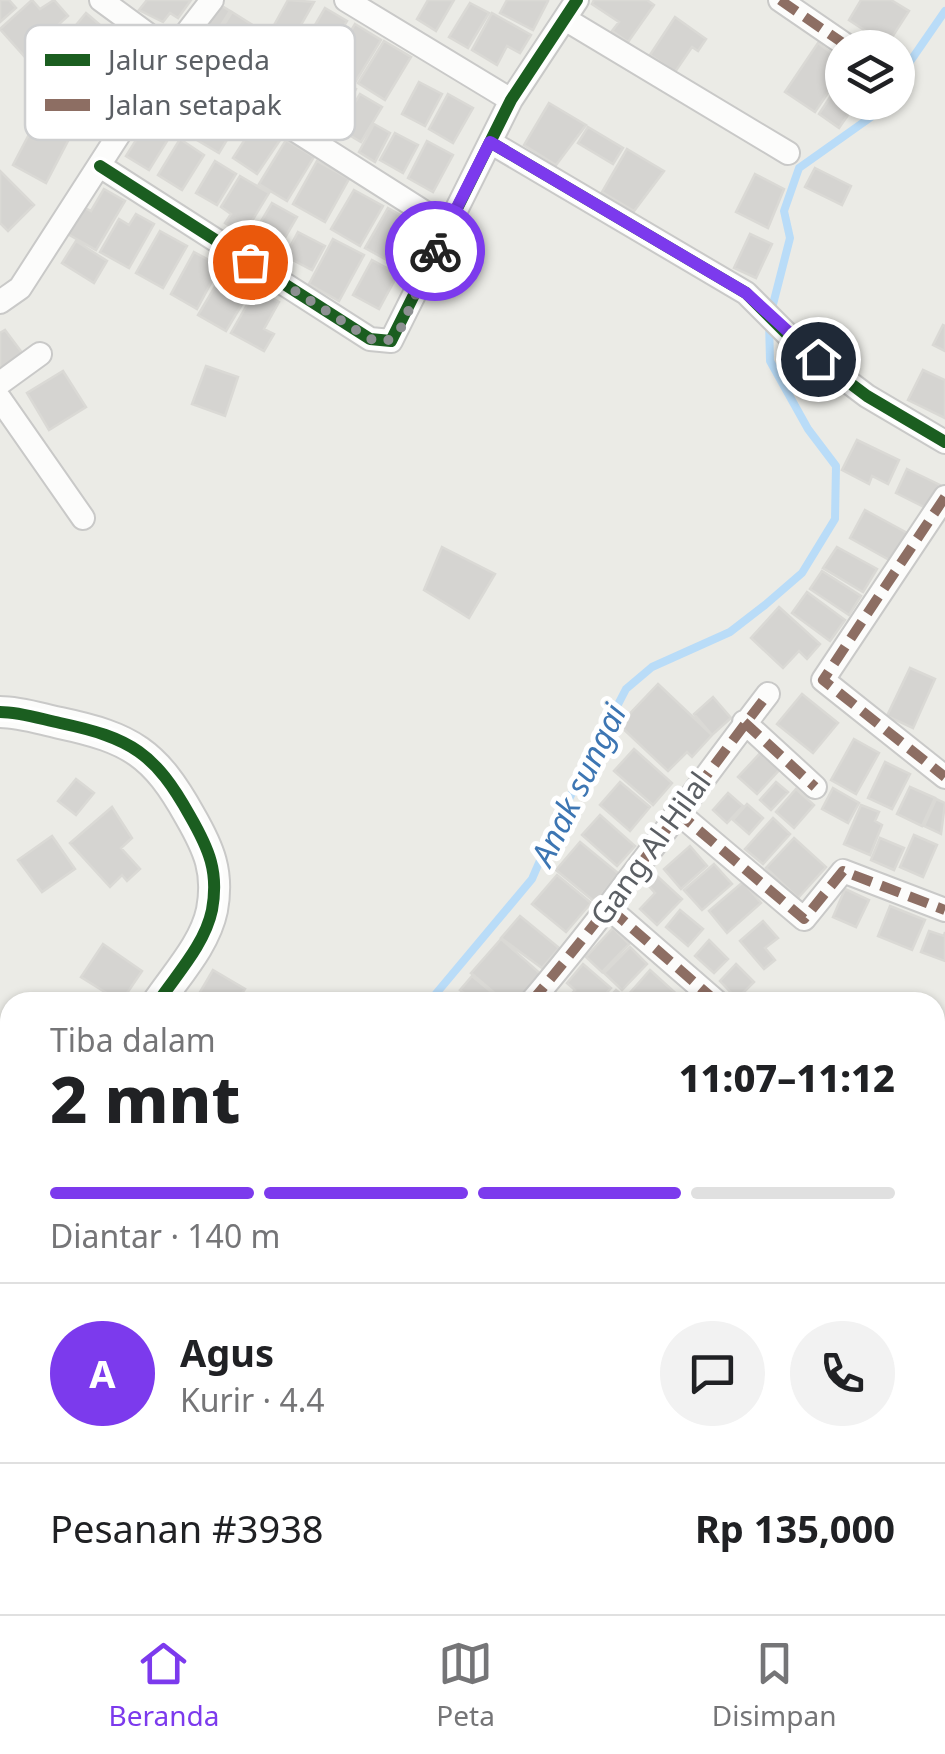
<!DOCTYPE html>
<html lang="id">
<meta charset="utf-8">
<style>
body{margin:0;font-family:"Noto Sans",sans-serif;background:#f2f2f2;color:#202124;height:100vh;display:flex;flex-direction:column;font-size:38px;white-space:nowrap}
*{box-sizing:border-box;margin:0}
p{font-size:32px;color:#757577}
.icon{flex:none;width:55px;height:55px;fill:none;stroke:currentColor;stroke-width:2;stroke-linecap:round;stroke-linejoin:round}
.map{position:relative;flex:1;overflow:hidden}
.panel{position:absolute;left:0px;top:992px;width:945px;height:622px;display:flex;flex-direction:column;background:#fff;border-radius:30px 30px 0 0;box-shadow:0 2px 8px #0004}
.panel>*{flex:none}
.buttons{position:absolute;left:825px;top:30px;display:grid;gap:20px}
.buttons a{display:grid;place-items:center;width:90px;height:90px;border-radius:50%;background:#fff;box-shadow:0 2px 8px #0004;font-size:50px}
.pin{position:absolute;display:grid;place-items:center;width:85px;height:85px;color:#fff;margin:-42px;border:5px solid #fff;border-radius:50%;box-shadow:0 2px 10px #0007}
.courier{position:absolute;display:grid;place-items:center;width:100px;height:100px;margin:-50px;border:8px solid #7c3aed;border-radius:50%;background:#fff;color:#222;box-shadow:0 2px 12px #0007}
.head em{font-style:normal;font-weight:800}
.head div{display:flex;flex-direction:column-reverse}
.head{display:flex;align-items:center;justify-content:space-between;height:170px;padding:0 50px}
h1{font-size:65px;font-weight:800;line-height:75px}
.bar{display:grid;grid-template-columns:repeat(4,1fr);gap:15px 10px;align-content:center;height:120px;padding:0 50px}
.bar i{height:12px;border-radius:8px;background:#e0e0e0}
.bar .on{background:#7c3aed}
.bar p{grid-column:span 4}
.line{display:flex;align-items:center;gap:25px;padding:0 50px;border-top:2px solid #e0e0e0}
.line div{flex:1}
.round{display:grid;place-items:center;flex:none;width:105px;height:105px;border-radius:52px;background:#f2f2f2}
.tab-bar{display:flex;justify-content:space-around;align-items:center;height:140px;border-top:2px solid #e0e0e0;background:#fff;font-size:28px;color:#757577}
.tab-bar a{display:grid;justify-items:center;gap:5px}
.tab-bar .on{color:#7c3aed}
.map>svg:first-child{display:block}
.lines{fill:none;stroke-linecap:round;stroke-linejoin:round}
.stream{stroke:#b9dcf8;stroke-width:8}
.building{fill:#d5d4d1;stroke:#dad9d5;stroke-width:2.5}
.minor-casing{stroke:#c9c9c8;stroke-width:26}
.tertiary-casing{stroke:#c9c9c8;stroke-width:34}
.minor{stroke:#fcfcfb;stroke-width:22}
.tertiary{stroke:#fcfcfb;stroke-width:30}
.quiet{stroke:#8d6e63;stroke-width:10;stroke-dasharray:20 10;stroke-linecap:butt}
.cycleway-casing{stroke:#fff;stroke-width:19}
.cycleway{stroke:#1b5e20;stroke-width:12}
.done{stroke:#8d9092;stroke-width:10;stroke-dasharray:0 18}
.route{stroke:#7c3aed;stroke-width:12}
.labels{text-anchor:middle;stroke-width:10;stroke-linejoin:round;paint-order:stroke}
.street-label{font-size:30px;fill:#5b5f64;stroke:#fff}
.water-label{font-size:32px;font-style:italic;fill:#3d76b3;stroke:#fff}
.key{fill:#fff;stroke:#cecfd0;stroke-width:2.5}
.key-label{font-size:28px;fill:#5b5f64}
</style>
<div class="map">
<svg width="945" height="1614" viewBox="0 0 945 1614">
<rect width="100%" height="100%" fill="#ebebe6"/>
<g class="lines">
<path class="stream" d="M898,79L945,11
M429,1002L532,879L554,828L626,689L652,667L730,632L765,605L802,573L835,519L836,466L808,429L770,361L769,320L790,238L784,211L799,168L871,117L881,102
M108,1605L110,1614"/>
</g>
<path class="building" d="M0,0H9L16,8L0,22Z
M32,0L40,9L54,0L68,16L24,56L0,29Z
M147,0H191L178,18L170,13L163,22L139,10Z
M288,0L314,2L293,39L273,27Z
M428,0H454L436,31L417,19Z
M507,0H546L548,1L533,30L500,13Z
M594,0H647L654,5L628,42L612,31L619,22L592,4Z
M861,0H891L909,11L887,45L849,20Z
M217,3L230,11L208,46L195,38Z
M470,3L489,13L468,48L449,37Z
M325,8L347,21L324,60L294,43L303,28L311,32Z
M232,12L254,26L228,66L207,52Z
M86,13L107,31L78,65L57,48Z
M492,13L531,35L520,53L507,46L497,65L472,50Z
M675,17L706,39L698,51L692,47L675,72L650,55Z
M355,24L381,40L356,81L330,65Z
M384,41L411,57L385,100L358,83Z
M818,43L838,58L835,63L842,72L815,112L785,92Z
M327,72L356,89L331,131L302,114Z
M842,79V102H857L839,128L819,114Z
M419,82L442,94L425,126L402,114Z
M360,94L382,107L361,142L339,129Z
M448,94L473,108L453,143L429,129Z
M215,99L242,115L219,153L192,137Z
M549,103L586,125L556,165L524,145Z
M36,121L69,139L46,183L13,165Z
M146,124L169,138L149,170L126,156Z
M255,124L280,140L257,174L233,158Z
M374,124L390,133L375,162L359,152Z
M588,127L623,148L613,164L578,143Z
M395,133L418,145L403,173L380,160Z
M180,139L204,155L182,190L158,175Z
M286,140L314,157L287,201L259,184Z
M427,141L453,155L433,192L408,178Z
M627,149L664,171L634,211L602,192Z
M215,161L236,174L217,205L196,193Z
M317,161L349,179L325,222L293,204Z
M815,168L851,186L842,205L805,187Z
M0,171L34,205L8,231L0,223Z
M755,174L784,189L768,228L736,212Z
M240,176L269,193L244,234L225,223L231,214L221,207Z
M104,189L125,201L96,250L66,233L81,206L91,211Z
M354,190L383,206L360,246L331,229Z
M272,203L297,217L275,255L250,240Z
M388,208L418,225L396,265L365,248Z
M136,214L154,224L129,268L100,252L119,219L129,225Z
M160,231L187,246L163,288L136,273Z
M298,232L325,246L312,270L285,256Z
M750,234L772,244L756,278L734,268Z
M333,239L364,255L339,301L309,284Z
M76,241L107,261L94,283L62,263Z
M194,252L220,266L197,309L171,294Z
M372,260L398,274L379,309L353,295Z
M225,270L253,286L226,331L198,315Z
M256,289L279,302L264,329L274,334L264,351L231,333Z
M943,325L945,326V351L933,345Z
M5,330L29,362L0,374V333Z
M206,366L238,377L225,416L192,404Z
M923,370L945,380V418L908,400Z
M63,371L86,407L49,430L27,393Z
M857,440L899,460L888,484L872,476L869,484L842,470Z
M907,469L940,485L928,509L896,493Z
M865,510L909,534L893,562L850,538Z
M442,547L495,574L469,618L424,590Z
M837,547L877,569L863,592L823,568Z
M822,571L861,596L849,615L810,589Z
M807,592L845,620L830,641L792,613Z
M779,607L820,644L807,659L799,651L783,668L751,638Z
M910,668L935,679L913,728L887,716Z
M658,684L712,735L692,757L687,752L668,771L619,725Z
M802,694L838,723L813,753L777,724Z
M713,697L731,718L712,735L694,714Z
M854,739L879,753L856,794L831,780Z
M634,749L672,783L653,805L614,771Z
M763,750L782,767L757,794L738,777Z
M885,762L910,774L892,809L868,798Z
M76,779L94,793L76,815L58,801Z
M620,782L650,807L630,831L600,805Z
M776,782L788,792L771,810L760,800Z
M910,787L935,798L922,826L897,814Z
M833,788L859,803L848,823L822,809Z
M796,789L814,805L794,828L776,812Z
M728,793L743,806L727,823L713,810Z
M936,799L945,803L941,834L924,826Z
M747,804L763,818L749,834L733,820Z
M861,805L879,812L875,821L882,825L870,855L844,844Z
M112,807L132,838L121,848L140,869L127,881L122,875L110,887L70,843Z
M600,815L635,846L617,866L582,835Z
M773,818L790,834L763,864L745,849Z
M914,835L937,845L923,877L900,867Z
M52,836L75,869L42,892L18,860Z
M794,838L826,867L798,898L766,868Z
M880,838L904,848L894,870L871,860Z
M580,842L619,874L595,902L556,870Z
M690,846L707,866L681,889L664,869Z
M714,864L732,884L702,910L684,890Z
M557,875L591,903L566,932L532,904Z
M657,876L682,899L657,925L640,909L655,893L648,885Z
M743,882L761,903L727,933L709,911Z
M845,889L869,900L856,927L833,917Z
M890,906L925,920L912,950L878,936Z
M680,910L703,929L688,946L666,927Z
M520,916L559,948L542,968L501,938Z
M763,921L778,938L765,948L775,960L764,969L740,941Z
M613,928L629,944L602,972L586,957Z
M929,931L944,936L945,932V961L921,952Z
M501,939L543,976L520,1002L510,994L504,1001L471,973Z
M709,940L728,959L714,973L695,956Z
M103,944L142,971L121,1002L81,977Z
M630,947L647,964L622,990L604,973Z
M583,964L611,988L598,1002H564L575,990L567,983Z
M736,964L754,982L737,999L720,981Z
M213,970L245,989L236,1002H216L200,992Z
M650,970L681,998L677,1002H638L629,994Z
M472,976L501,1000L499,1002H475L460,990Z
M616,990L630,1002H605Z
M935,1134L945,1144V1164L935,1174Z
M939,1286L945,1297V1341L935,1346Z
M935,1387L945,1398V1410L937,1417Z
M156,1605H183L190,1611L148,1614Z
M512,1605H549L540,1614H522Z
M558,1605H572L581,1614H550Z
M645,1605H681L672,1614H636Z
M697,1605H741L747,1610L743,1614H708Z"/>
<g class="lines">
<g class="minor-casing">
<path id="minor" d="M101,0L172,52L446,226
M346,0L511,100
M780,0L850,48
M565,19L788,153
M490,142L746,293L794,341L867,396L945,442
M100,166L370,339L391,341L511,100L577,0
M0,302L20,288L172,52L212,0
M0,383L40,354
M0,399L83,518
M945,497L823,680L945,777
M744,722L815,787
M676,811L804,919L843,871L945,910
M610,909L717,1002
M531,1002C615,903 689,797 768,694
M935,1194L945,1204
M935,1269L945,1263
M935,1374L945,1384
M935,1453L945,1445
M877,1605L887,1614
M776,1614L784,1605"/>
</g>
<g class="tertiary-casing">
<path id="tertiary" d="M0,712C20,712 41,719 60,723C131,738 155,753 190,816C209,849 219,872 212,910C205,944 177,974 158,1002
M0,1234L10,1219"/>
</g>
<use href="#minor" class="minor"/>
<use href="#tertiary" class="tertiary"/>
<path class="quiet" d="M780,0L850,48
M945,497L823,680L945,777
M744,722L815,787
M676,811L804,919L843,871L945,910
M610,909L717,1002
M531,1002C615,903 689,797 768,694
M935,1194L945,1204
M935,1269L945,1263
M935,1374L945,1384"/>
<g class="cycleway-casing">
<path id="cycleway" d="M490,142L746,293L794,341L867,396L945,442
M100,166L370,339L391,341L511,100L577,0
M0,712C20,712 41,719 60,723C131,738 155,753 190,816C209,849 219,872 212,910C205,944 177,974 158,1002"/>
</g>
<use href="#cycleway" class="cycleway"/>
</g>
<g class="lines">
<path class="done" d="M250,262L370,339L386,342L400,330L435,251"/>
<path class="route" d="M435,251L490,142L746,293L818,359"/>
</g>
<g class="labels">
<g class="street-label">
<text transform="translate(651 849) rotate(-54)" y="10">Gang Al Hilal</text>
</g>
<g class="water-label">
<text transform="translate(579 785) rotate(-64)" y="11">Anak sungai</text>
</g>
</g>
<rect x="25" y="25" width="330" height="115" rx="15" class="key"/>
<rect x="45" y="54" width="45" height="12" fill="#1b5e20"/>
<rect x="45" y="99" width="45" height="12" fill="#8d6e63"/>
<g class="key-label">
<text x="108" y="70">Jalur sepeda</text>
<text x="108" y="115">Jalan setapak</text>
</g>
</svg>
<div class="buttons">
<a><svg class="icon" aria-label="layers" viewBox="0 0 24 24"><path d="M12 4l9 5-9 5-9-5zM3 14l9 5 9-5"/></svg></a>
</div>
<div class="pin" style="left:250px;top:262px;background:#ea580c"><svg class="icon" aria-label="bag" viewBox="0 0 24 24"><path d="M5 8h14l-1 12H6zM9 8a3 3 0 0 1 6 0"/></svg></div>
<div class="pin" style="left:818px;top:359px;background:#1f2937"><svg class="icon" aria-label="home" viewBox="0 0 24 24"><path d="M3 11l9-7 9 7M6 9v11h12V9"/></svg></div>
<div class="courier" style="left:435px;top:251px"><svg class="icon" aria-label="bike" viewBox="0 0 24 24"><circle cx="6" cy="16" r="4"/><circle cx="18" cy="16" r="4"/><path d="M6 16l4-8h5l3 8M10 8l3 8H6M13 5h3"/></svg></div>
<section class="panel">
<div class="head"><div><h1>2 mnt</h1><p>Tiba dalam</p></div><em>11:07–11:12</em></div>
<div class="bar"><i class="on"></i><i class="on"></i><i class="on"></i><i></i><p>Diantar · 140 m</p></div>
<div class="line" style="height:180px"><b class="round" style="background:#7c3aed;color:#fff">A</b><div><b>Agus</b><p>Kurir · 4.4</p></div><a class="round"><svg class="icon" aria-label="chat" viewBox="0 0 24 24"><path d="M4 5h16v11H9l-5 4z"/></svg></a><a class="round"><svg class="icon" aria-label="phone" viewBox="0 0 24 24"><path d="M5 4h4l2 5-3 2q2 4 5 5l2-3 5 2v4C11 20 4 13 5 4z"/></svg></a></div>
<div class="line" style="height:130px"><div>Pesanan #3938</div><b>Rp 135,000</b></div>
</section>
</div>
<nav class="tab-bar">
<a class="on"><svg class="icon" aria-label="home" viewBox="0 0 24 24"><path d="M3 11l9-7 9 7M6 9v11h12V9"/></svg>Beranda</a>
<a><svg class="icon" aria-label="map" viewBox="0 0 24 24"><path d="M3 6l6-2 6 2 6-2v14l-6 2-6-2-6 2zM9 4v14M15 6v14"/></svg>Peta</a>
<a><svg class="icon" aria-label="saved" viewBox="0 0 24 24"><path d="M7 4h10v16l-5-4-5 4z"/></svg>Disimpan</a>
</nav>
